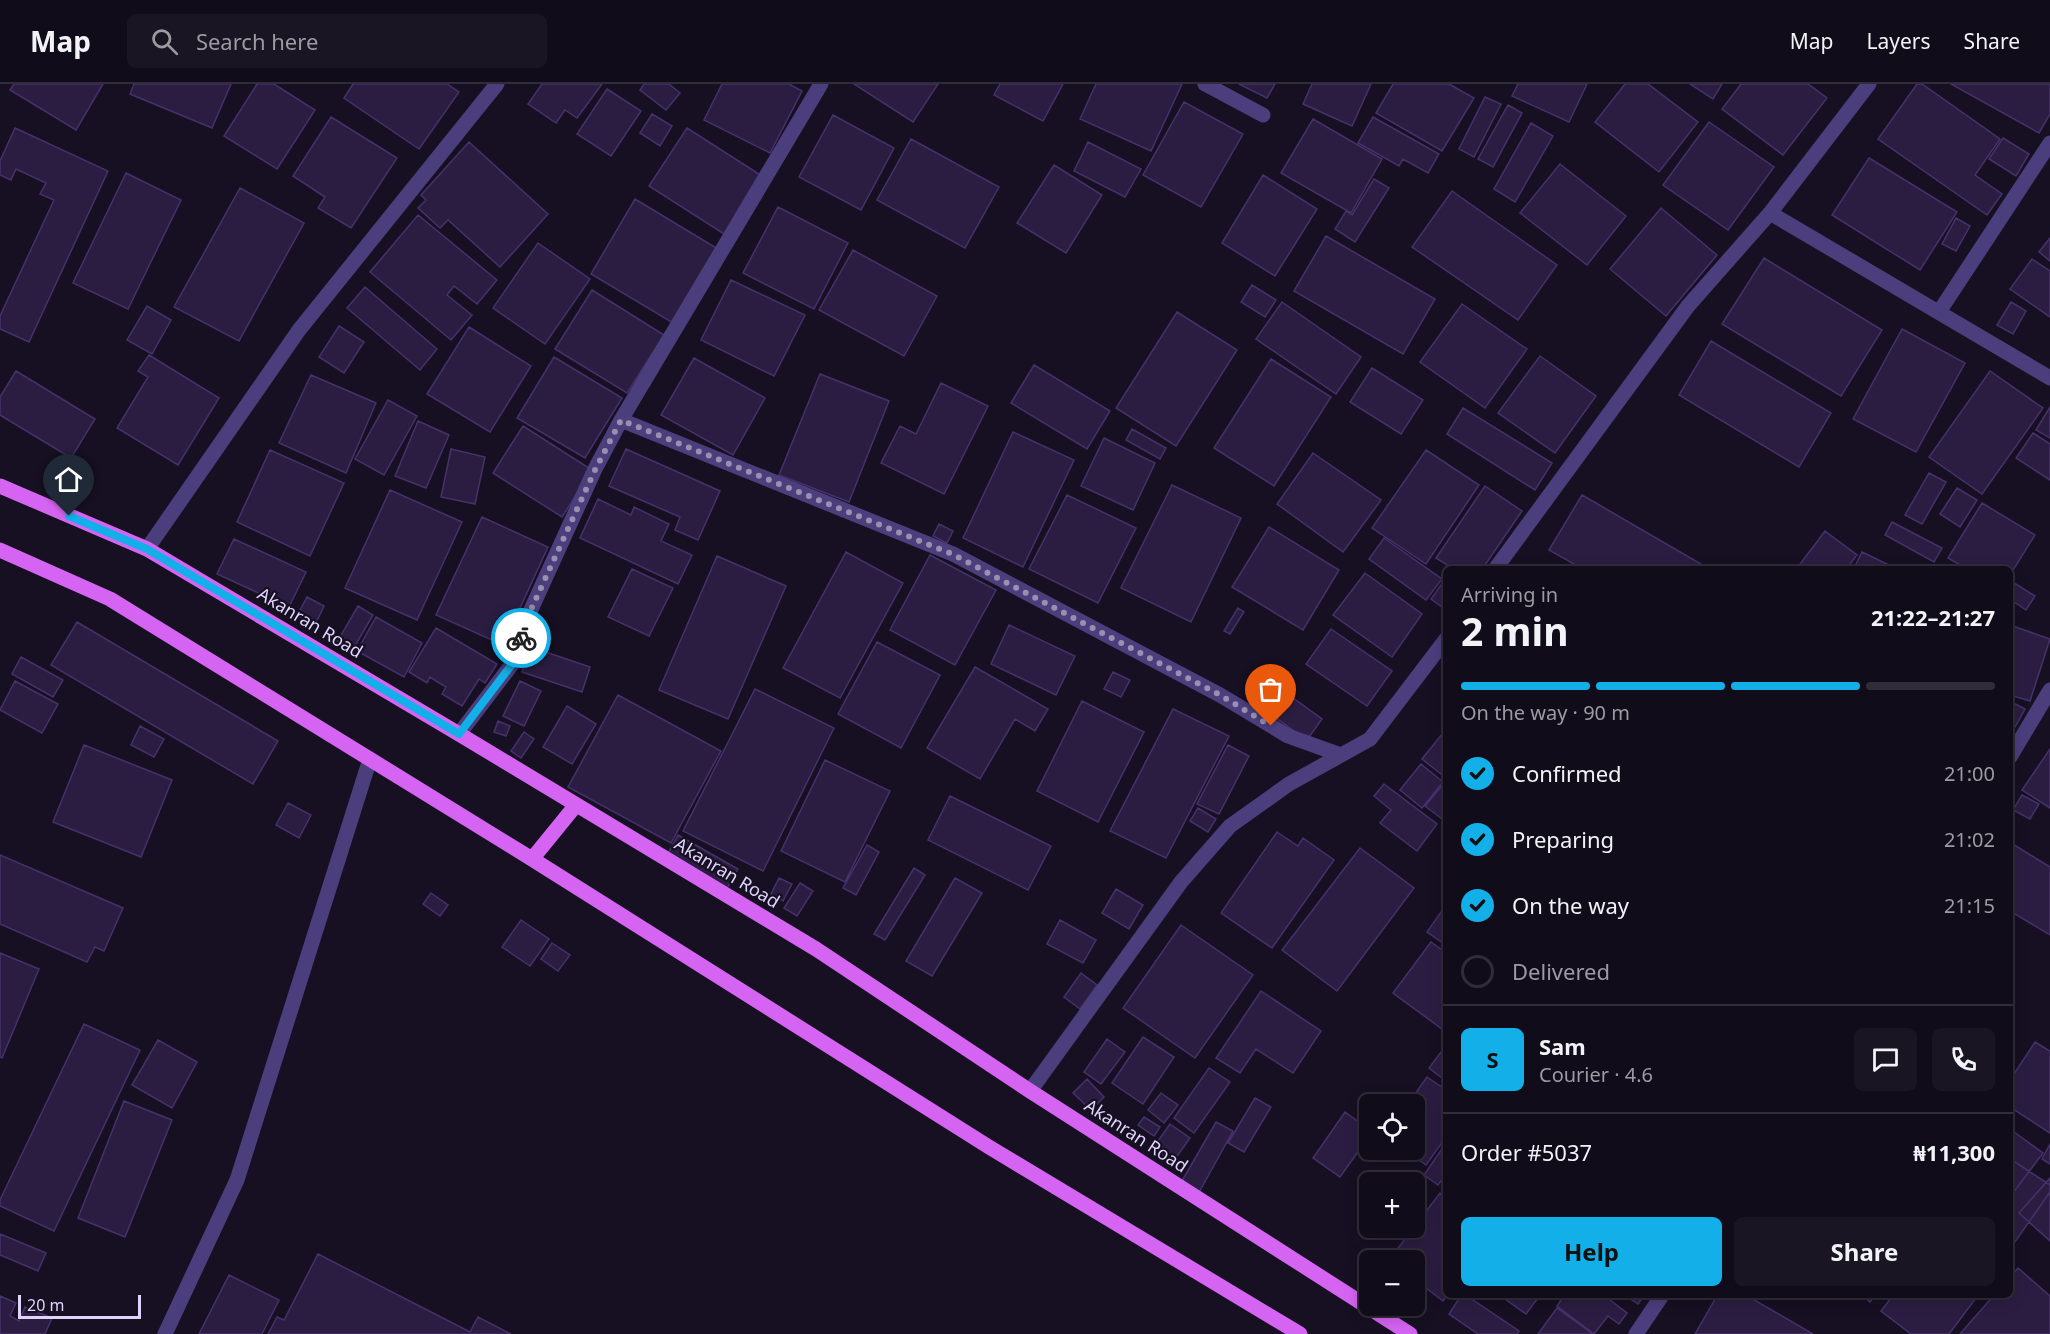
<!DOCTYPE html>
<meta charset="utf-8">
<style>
body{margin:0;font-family:"Noto Sans",sans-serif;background:#191523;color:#f1f3f6;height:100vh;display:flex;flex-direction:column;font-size:22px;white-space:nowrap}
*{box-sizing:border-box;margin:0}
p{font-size:20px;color:#9c9ba2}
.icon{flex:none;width:33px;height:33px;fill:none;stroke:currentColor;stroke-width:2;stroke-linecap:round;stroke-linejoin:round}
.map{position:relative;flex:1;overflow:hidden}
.drawer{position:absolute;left:1443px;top:482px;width:570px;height:732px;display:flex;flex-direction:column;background:#100c1a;border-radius:9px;box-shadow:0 3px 15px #0003,0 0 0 2px #302c39}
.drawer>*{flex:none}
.tools{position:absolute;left:1359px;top:1010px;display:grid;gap:12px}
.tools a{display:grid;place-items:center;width:66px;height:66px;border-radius:9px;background:#100c1a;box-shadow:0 3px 15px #0003,0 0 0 2px #302c39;font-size:30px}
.scale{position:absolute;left:18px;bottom:15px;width:123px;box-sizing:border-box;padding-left:6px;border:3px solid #dfd4fb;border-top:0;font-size:16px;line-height:21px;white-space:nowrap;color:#dfd4fb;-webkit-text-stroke:4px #161022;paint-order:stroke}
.pin{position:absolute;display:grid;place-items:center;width:51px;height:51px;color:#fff;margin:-62px -26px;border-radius:50% 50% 50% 0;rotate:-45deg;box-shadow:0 0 6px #0007}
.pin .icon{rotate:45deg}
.courier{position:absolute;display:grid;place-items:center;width:60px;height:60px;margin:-30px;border:4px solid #13afe8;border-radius:50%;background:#fff;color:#222;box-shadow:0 2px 8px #0007}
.overview em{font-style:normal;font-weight:700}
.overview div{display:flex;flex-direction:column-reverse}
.overview{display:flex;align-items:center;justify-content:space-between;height:102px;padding:0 18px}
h1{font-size:39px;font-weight:700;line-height:45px}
.bar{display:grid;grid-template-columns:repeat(4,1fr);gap:9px 6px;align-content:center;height:72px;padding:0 18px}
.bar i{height:8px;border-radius:4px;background:#302c39}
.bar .selected{background:#13afe8}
.bar p{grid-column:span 4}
.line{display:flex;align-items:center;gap:15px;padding:0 18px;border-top:2px solid #302c39}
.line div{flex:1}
.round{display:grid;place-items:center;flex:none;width:63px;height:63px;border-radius:9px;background:#191523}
ol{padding:0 18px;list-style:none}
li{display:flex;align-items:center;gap:18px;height:66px}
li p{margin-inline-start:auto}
li .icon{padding:6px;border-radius:50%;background:#13afe8;color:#111;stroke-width:4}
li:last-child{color:#9c9ba2}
li i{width:33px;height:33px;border:3px solid #302c39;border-radius:50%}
.button{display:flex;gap:12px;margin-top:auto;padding:12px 18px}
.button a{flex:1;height:69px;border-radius:9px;background:#13afe8;color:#111;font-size:24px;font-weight:700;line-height:69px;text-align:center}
.button a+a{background:#191523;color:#f1f3f6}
header{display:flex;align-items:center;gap:36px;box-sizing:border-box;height:84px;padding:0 30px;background:#100c1a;border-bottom:2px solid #302c39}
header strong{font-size:28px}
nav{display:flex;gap:33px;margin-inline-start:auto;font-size:21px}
.search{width:420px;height:54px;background:#191523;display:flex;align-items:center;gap:15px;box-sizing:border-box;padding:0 21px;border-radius:9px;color:#9c9ba2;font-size:22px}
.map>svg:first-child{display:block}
.building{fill:#2b1d41;stroke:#46316b;stroke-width:1.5}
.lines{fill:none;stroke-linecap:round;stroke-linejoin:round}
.minor{stroke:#4b3e7d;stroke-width:15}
.major{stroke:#d564f2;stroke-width:15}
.done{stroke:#998faf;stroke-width:6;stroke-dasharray:0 10.8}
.route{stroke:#13afe8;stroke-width:8}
.labels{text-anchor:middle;stroke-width:4.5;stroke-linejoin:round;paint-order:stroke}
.street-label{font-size:18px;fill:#dfd4fb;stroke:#161022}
</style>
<header>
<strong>Map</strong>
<div class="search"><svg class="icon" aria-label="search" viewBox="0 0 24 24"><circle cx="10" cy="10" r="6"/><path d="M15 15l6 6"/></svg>Search here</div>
<nav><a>Map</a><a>Layers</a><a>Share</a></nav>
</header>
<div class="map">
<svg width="2050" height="1250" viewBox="0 0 2050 1250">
<rect width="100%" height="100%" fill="#161022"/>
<path class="building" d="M14,0H103L76,46L10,6Z
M134,0H231L212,44L130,10Z
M257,0H274L315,26L277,85L224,52Z
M353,0H447L459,8L419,65L344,14Z
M542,0H602L577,34L565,26L556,39L528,20Z
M644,0H669L680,9L666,26L640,6Z
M722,0H789L802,7L770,69L704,36Z
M854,0H938L913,38Z
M1000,0H1063L1043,37L994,11Z
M1096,0H1182L1151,67L1080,35Z
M1239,0H1275L1267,14Z
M1312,0H1371L1352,42L1303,20Z
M1393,0H1449L1474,14L1442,67L1376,29Z
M1518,0H1587L1569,38L1512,12Z
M1625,0H1648L1698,38L1659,88L1595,38Z
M1690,0H1722L1713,15Z
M1741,0H1808L1827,14L1783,71L1722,25Z
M1917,0H1922L2000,55L1975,91L2002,110L1987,131L1878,55Z
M1951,0H2050V30L2039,49Z
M607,5L641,27L611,72L577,50Z
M1485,13L1501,20L1474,73L1459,65Z
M1184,18L1243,50L1201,123L1143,91Z
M1508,21L1522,29L1493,83L1478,75Z
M652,30L672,42L660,62L640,49Z
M833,31L894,64L861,126L799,93Z
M331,33L397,74L351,144L318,124L325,113L293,92Z
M1373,33L1439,70L1428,89L1403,75L1399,82L1358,59Z
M1313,35L1382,75L1351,129L1281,89Z
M1709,38L1774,83L1728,146L1663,101Z
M1531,39L1553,52L1515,118L1494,105Z
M15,44L108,87L29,258L0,245V232L54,116L40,110L46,99L16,85L11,96L0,91V77Z
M687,44L762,92L724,150L649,102Z
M2003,54L2029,70L2016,92L1989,75Z
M911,55L999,103L965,164L877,116Z
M469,58L548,130L500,183L448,136L440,144L418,124L426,116L421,111Z
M1088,58L1141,85L1125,113L1074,87Z
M1869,74L1957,128L1920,186L1832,131Z
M1560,80L1626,132L1587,181L1520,129Z
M1054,81L1102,111L1066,169L1017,139Z
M126,89L181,116L128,225L73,199Z
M1263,91L1317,125L1275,192L1222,159Z
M1374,95L1389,104L1355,158L1335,145L1346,127L1352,131Z
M240,104L304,139L239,257L174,223Z
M1452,107L1557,181L1518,236L1412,163Z
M635,115L718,165L673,239L591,190Z
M778,123L848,159L814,225L743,189Z
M1661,124L1717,171L1666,232L1610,185Z
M418,131L497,196L477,220L454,202L447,211L472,231L451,256L370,188Z
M1956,134L1970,142L1956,167L1942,160Z
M1326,152L1435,215L1403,270L1294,207Z
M2050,154V177L2039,168Z
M538,159L590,195L545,260L493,224Z
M853,166L937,212L904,272L819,226Z
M1764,174L1882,246L1841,312L1722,240Z
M2032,175L2050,187V233L2010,205Z
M731,196L805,231L774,292L701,256Z
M1252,201L1276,216L1265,233L1241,218Z
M365,203L437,265L420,286L347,224Z
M592,206L664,251L627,309L555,265Z
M1282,218L1361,273L1336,310L1256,255Z
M2011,218L2026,227L2013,250L1997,241Z
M1462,220L1527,265L1485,324L1420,278Z
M147,222L171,236L152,270L127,256Z
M1177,228L1237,266L1176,362L1116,324Z
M339,242L364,258L344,289L319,273Z
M469,243L531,282L490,348L427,310Z
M1902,245L1965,279L1916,368L1853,335Z
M1711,257L1831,329L1799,383L1679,311Z
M149,271L219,314L178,381L117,344L148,293L138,287Z
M1540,272L1596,312L1555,369L1498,329Z
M554,273L622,314L585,374L517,334Z
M694,274L765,314L733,371L661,331Z
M1271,275L1331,313L1274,402L1214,364Z
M1034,281L1110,327L1087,365L1011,319Z
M1372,284L1423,316L1401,350L1350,318Z
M16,287L95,335L71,374L0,331V313Z
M1990,287L2043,324L1982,410L1929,373Z
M820,290L889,317L849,418L779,391Z
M311,291L376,319L346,389L279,359Z
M941,299L988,322L944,410L881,379L900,342L916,350Z
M388,316L417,332L384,391L355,375Z
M2050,323V354L2036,346Z
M1463,324L1552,379L1535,406L1447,350Z
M418,337L449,351L426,404L395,392Z
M523,342L592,386L562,433L493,389Z
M1132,345L1166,364L1160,375L1126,356Z
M1013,348L1074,376L1023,483L963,454Z
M2033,349L2050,360V396L2016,374Z
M1104,354L1155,379L1133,426L1081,402Z
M451,365L485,373L475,420L441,413Z
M626,365L720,407L698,456L675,446L680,433L609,402Z
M270,366L344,399L310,472L237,438Z
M1426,366L1479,401L1426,480L1372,444Z
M1313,369L1381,416L1343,468L1277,420Z
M1929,389L1946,398L1922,440L1905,431Z
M1172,401L1241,434L1191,538L1121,504Z
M1485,402L1522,427L1483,484H1452L1436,474Z
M1957,404L1977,416L1960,443L1940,430Z
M390,406L462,438L417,536L345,504Z
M1067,411L1136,444L1098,519L1029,485Z
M1582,411L1701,480L1699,484H1581L1549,466Z
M598,415L631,431L634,423L669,440L661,457L692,471L678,500L580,454Z
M1982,419L2035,451L2010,491V484H1965L1948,474Z
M482,433L548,463L503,561L436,531Z
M1892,438L1942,464L1934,478L1885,451Z
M939,440L953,447L947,459L933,452Z
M1269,443L1339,486L1303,546L1232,503Z
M1825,447L1857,471L1847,484H1797Z
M1384,454L1442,495L1426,516L1369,475Z
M234,455L306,488L289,523L217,490Z
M846,468L903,499L840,614L783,584Z
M1862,468L1895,484H1854Z
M930,471L996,506L955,581L890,546Z
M717,472L786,502L728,635L659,606Z
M632,485L673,504L649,552L608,533Z
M1365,489L1422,530L1392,573L1333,531Z
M1446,494V526L1431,515Z
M2011,497L2035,512L2026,526L2014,518L2010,522Z
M307,513L324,522L315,541L297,532Z
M358,522L373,531L352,567L337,558Z
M1238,524L1244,528L1230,550L1224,547Z
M376,533L422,559L404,593L357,567Z
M77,538L278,657L253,700L51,581Z
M1009,541L1075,572L1056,611L991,580Z
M2010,541L2050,555L2030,617L2010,611Z
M436,544L497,580L485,599L479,595L462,622L442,610L446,603L430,593L427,599L409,588Z
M1331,545L1392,587L1367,622L1306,580Z
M877,558L940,591L901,664L838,630Z
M531,563L590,583L582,608L522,588Z
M21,573L63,596L53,613L12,590Z
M975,583L1048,625L1035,647L1015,635L980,695L927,664Z
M1113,588L1130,596L1121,613L1104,605Z
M15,597L58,620L42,649L0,626Z
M520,597L541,607L524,642L503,632Z
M755,605L834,644L763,787L683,747Z
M1285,608L1322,635L1307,656L1269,629Z
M618,611L721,667L671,759L568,703Z
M1082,617L1144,648L1098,738L1037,707Z
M2010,617L2025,625L2010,652Z
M567,622L596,640L572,680L543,663Z
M1173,625L1229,652L1166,774L1110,747Z
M498,637L510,642L506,652L494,648Z
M140,642L164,655L154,673L131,661Z
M524,648L534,655L521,674L511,667Z
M1442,650L1446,654V694L1422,675Z
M84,661L172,696L141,773L53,738Z
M1228,661L1249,672L1219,730L1197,720Z
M2050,665V724L2022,706Z
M825,676L890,707L845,798L781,767Z
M1421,680L1443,698L1422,724L1400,706Z
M1446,697V738L1425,722Z
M1384,700L1437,740L1417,767L1380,739L1391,726L1374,712Z
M2022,711L2039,720L2030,735L2013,726Z
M950,712L1051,762L1028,806L928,756Z
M288,719L311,731L299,754L276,741Z
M1198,724L1216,735L1208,748L1190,737Z
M1277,748L1298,762L1303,754L1334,776L1272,864L1221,829Z
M678,751L738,785L726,806L666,773Z
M2011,759L2050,783V851L2010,827Z
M867,761L879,768L856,811L843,804Z
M1360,764L1414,804L1337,907L1282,866Z
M0,771L123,824L104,867L95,863L87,878L0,840Z
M914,784L925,791L885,856L874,850Z
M779,794L792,800L783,817L771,810Z
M955,794L982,809L932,892L906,877Z
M800,799L813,807L797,832L784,824Z
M1116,805L1143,821L1129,845L1102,829Z
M431,809L448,821L440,832L423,820Z
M1446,821V861L1427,848Z
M521,836L549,855L530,882L502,863Z
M1060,836L1096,856L1083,879L1047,860Z
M1181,841L1253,891L1195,974L1123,924Z
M1431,858L1446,869V948L1393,909Z
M552,859L570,871L558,887L541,875Z
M0,869L39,885L2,974L0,973Z
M1081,889L1097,901L1080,925L1064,913Z
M1261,907L1321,947L1293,989L1256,965L1240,989L1216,974Z
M84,940L140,966L54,1147L0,1122V1116Z
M1143,953L1174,973L1143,1020L1112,999Z
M1107,955L1125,968L1101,1000L1084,988Z
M158,956L197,978L172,1024L132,1001Z
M2035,958L2050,967V1049L2010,1023V996Z
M1441,968L1446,972V997L1429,984Z
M1209,984L1230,998L1194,1049L1174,1034Z
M1427,993L1446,1006V1053L1426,1081L1404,1065H1414V1020H1408Z
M1087,995L1104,1013L1091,1026L1073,1009Z
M1161,1009L1178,1021L1164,1039L1148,1026Z
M1255,1014L1271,1023L1244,1068L1228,1059Z
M124,1017L172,1036L125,1153L78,1134Z
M1345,1028L1370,1046V1051L1340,1093L1313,1074Z
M1144,1033L1160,1043L1154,1052L1138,1041Z
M1216,1038L1233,1047L1197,1112L1179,1102Z
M1170,1040L1190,1054L1173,1078L1153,1064Z
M2010,1045L2043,1069L2010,1113Z
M1446,1059V1090L1438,1101L1424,1091Z
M2050,1060V1080L2042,1075Z
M2015,1078L2050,1101V1108L2010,1165V1085Z
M2050,1094V1157L2019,1129Z
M1440,1109L1446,1114V1210H1448L1443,1217L1414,1195V1176H1389Z
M0,1150L46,1169L38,1187L0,1171Z
M318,1170L470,1248L478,1233L511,1250H268L277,1233L284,1236Z
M2018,1184L2050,1212V1250H1960L1995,1210H2010V1193Z
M229,1191L279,1216L262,1250H199Z
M1462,1210H1464L1519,1247L1517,1250H1478L1449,1230Z
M1498,1210H1541L1526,1230Z
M1565,1210H1602L1627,1229L1619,1240L1608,1232L1594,1250L1557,1222Z
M1623,1210H1645L1638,1220Z
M1718,1210H1744L1813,1250H1695Z
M1861,1210H1877L1870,1218Z
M1894,1210H1979L1949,1250H1911L1881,1227Z
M0,1212L16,1219L10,1232L19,1237L25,1223L52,1234L45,1250H0Z
M1557,1224L1593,1250H1538Z"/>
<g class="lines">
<path class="minor" d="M1205,0L1263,31
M1770,129L2050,294
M1939,228L2050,59
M621,336L953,470L1220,611L1288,652L1341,671
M147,465L299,246L497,0
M1496,484L1688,222L1770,129L1869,0
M459,650L513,579L529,530L595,385L621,336L821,0
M2010,673L2050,606
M1030,1007L1181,798L1230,742L1289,700L1370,655L1446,555
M165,1250L237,1096L370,675
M1636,1250L1663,1210"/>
<path class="major" d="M0,402L147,465L459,650L816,865L1030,1007L1410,1250
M0,466L110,515L532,775L989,1063L1300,1250
M532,775L576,721"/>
</g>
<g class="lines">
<path class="done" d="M521,554L529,530L595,386L621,336L952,470L1220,611L1271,642"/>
<path class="route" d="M69,432L147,465L459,650L513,579L521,554"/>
</g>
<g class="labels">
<g class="street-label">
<text transform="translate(310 539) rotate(31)" y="6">Akanran Road</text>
<text transform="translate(727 789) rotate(31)" y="6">Akanran Road</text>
<text transform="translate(1136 1052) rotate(33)" y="6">Akanran Road</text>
</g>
</g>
</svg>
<div class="tools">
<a><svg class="icon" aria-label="locate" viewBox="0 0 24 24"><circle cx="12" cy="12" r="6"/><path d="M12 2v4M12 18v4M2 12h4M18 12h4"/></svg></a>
<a>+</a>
<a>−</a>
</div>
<div class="scale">20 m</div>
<div class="pin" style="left:1271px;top:642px;background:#ea580c"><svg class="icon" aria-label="bag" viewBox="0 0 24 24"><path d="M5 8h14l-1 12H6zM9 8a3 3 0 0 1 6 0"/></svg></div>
<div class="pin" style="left:69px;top:432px;background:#1f2937"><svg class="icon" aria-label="home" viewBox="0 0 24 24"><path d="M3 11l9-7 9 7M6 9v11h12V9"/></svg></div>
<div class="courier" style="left:521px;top:554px"><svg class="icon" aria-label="bike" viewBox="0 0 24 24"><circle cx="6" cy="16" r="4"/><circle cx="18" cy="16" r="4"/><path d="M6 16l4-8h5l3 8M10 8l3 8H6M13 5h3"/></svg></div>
<section class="drawer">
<div class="overview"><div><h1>2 min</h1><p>Arriving in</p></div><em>21:22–21:27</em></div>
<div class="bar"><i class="selected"></i><i class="selected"></i><i class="selected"></i><i></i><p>On the way · 90 m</p></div>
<ol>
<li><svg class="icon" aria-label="check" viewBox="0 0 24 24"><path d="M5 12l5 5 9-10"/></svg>Confirmed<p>21:00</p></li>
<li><svg class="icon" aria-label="check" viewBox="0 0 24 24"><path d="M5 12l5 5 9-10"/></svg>Preparing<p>21:02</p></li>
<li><svg class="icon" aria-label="check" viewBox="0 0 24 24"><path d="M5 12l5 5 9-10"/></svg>On the way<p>21:15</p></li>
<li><i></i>Delivered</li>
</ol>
<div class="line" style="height:108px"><b class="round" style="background:#13afe8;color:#111">S</b><div><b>Sam</b><p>Courier · 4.6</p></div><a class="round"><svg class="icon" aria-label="chat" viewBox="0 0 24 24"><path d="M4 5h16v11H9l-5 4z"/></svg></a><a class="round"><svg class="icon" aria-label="phone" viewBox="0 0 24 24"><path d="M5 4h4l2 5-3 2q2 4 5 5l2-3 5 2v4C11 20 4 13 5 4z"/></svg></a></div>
<div class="line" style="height:78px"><div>Order #5037</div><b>₦11,300</b></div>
<div class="button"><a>Help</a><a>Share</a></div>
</section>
</div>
